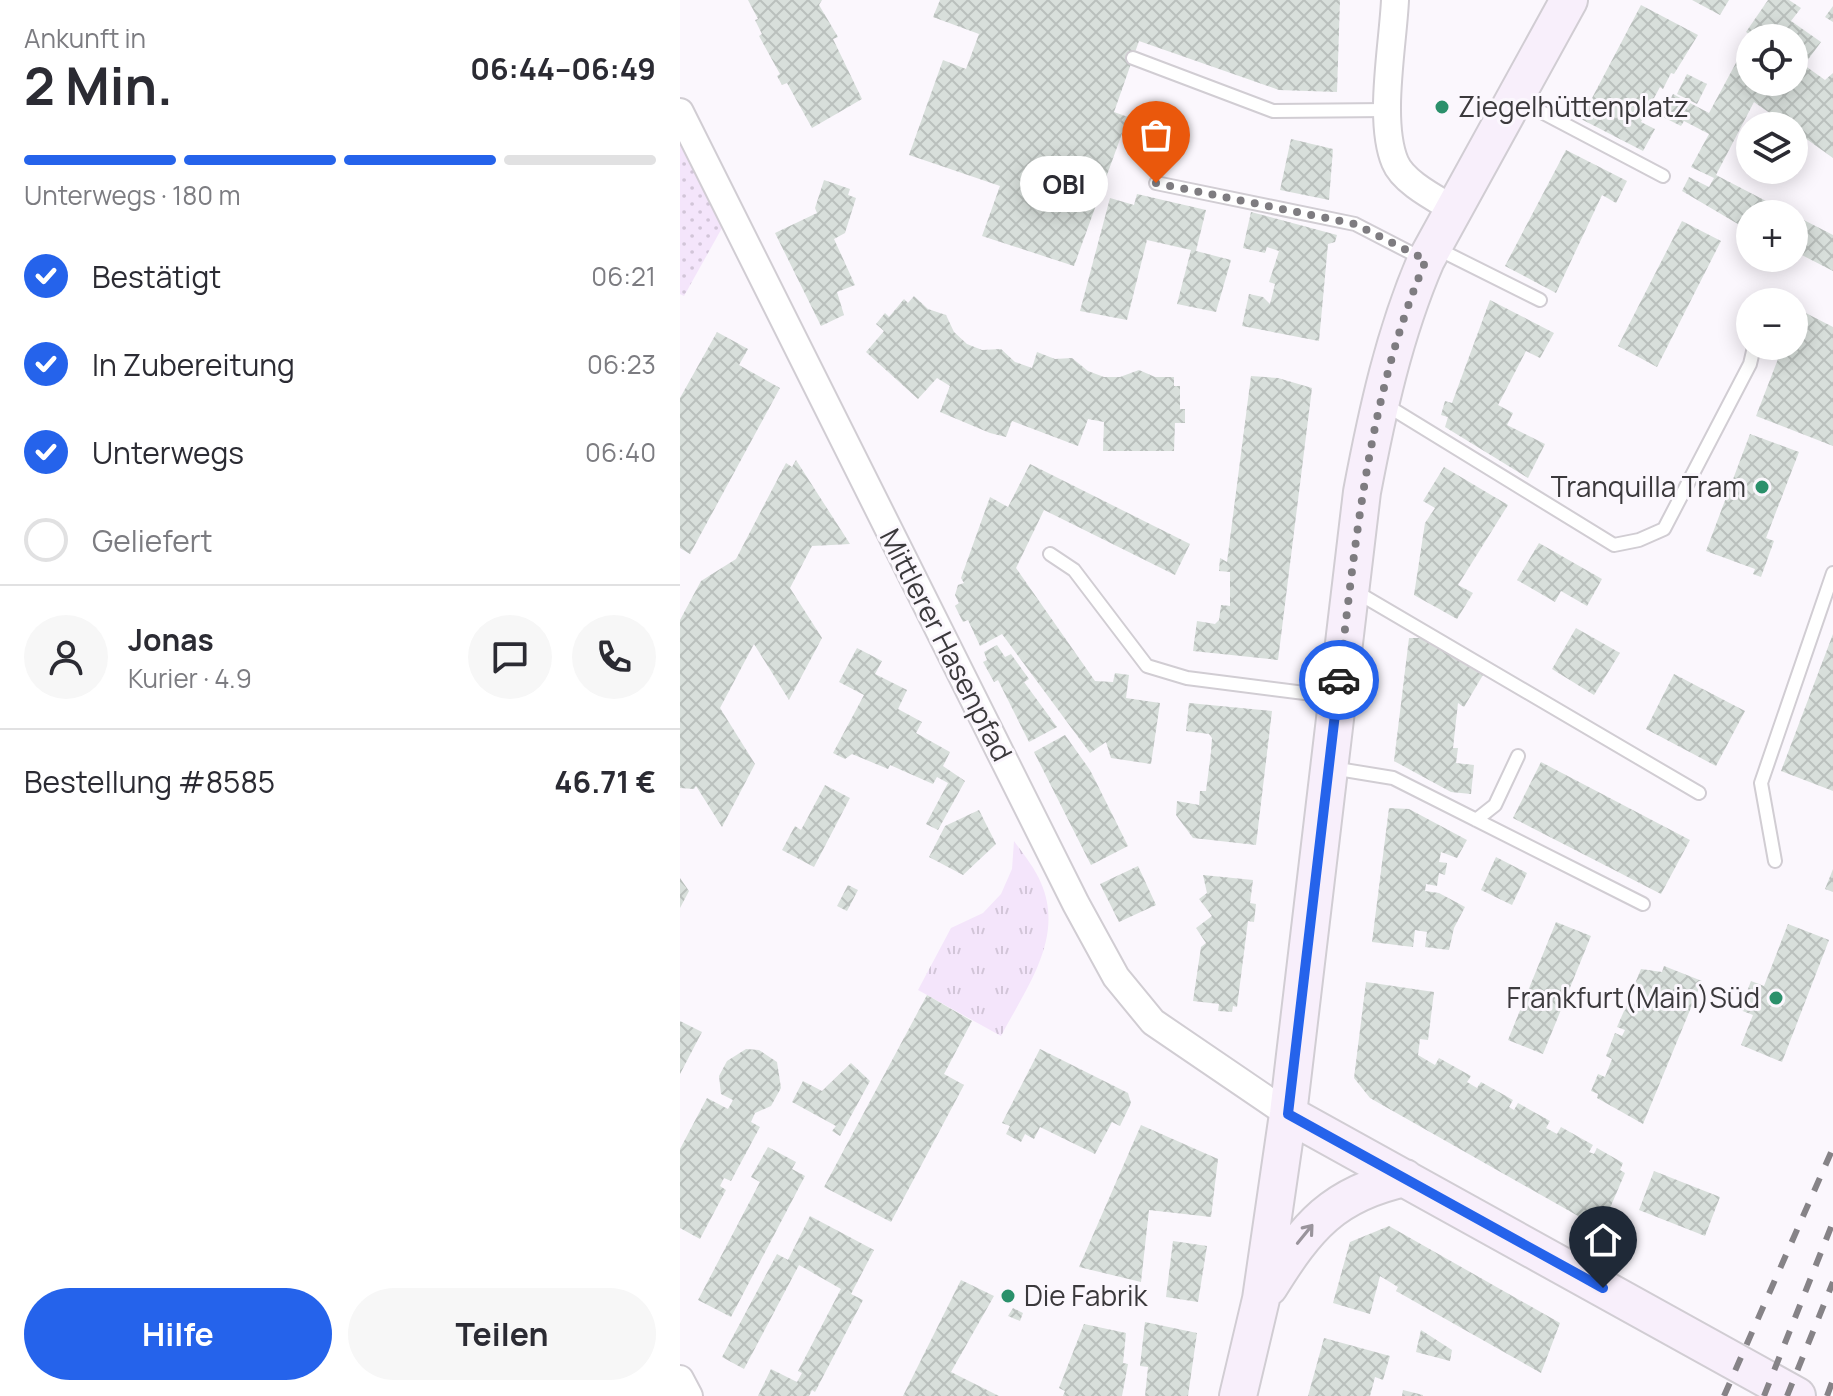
<!DOCTYPE html>
<html lang="de">
<meta charset="utf-8">
<style>
body{margin:0;font-family:Manrope,sans-serif;background:#f7f7f7;color:#2b2b33;height:100vh;display:flex;flex-direction:column;font-size:30px;white-space:nowrap}
*{box-sizing:border-box;margin:0}
p{font-size:26px;color:#7c7c81}
.icon{flex:none;width:44px;height:44px;fill:none;stroke:currentColor;stroke-width:2;stroke-linecap:round;stroke-linejoin:round}
.map{position:relative;flex:1;overflow:hidden}
.side{display:flex;flex-direction:column;background:#fff;width:680px}
.side>*{flex:none}
.tools{position:absolute;left:1056px;top:24px;display:grid;gap:16px}
.tools a{display:grid;place-items:center;width:72px;height:72px;border-radius:50%;background:#fff;box-shadow:0 4px 20px #0003;font-size:40px}
.pin{position:absolute;display:grid;place-items:center;width:68px;height:68px;color:#fff;margin:-82px -34px;border-radius:50% 50% 50% 0;rotate:-45deg;box-shadow:0 0 8px #0007}
.pin .icon{rotate:45deg}
.courier{position:absolute;display:grid;place-items:center;width:80px;height:80px;margin:-40px;border:6px solid #2563eb;border-radius:50%;background:#fff;color:#222;box-shadow:0 2px 10px #0007}
.bubble{position:absolute;height:56px;border-radius:28px;background:#fff;box-shadow:0 4px 20px #0003;font-size:26px;font-weight:700;line-height:56px;text-align:center}
.headline em{font-style:normal;font-weight:700}
.headline div{display:flex;flex-direction:column-reverse}
.headline{display:flex;align-items:center;justify-content:space-between;height:136px;padding:0 24px}
h1{font-size:52px;font-weight:700;line-height:60px}
.bar{display:grid;grid-template-columns:repeat(4,1fr);gap:12px 8px;align-content:center;height:96px;padding:0 24px}
.bar i{height:10px;border-radius:6px;background:#e1e1e2}
.bar .current{background:#2563eb}
.bar p{grid-column:span 4}
.line{display:flex;align-items:center;gap:20px;padding:0 24px;border-top:2px solid #e1e1e2}
.line div{flex:1}
.round{display:grid;place-items:center;flex:none;width:84px;height:84px;border-radius:42px;background:#f7f7f7}
ol{padding:0 24px;list-style:none}
li{display:flex;align-items:center;gap:24px;height:88px}
li p{margin-inline-start:auto}
li .icon{padding:8px;border-radius:50%;background:#2563eb;color:#fff;stroke-width:4}
li:last-child{color:#7c7c81}
li i{width:44px;height:44px;border:4px solid #e1e1e2;border-radius:50%}
.cta{display:flex;gap:16px;margin-top:auto;padding:16px 24px}
.cta a{flex:1;height:92px;border-radius:48px;background:#2563eb;color:#fff;font-size:32px;font-weight:700;line-height:92px;text-align:center}
.cta a+a{background:#f7f7f7;color:#2b2b33}
main{display:flex;flex:1;min-height:0}
.map>svg:first-child{display:block}
.grass{fill:url(#grass-dots)}
.park{fill:url(#park-tufts)}
.building{fill:url(#building-cross-hatch);fill-rule:evenodd}
.lines{fill:none;stroke-linecap:round;stroke-linejoin:round}
.lane-casing{stroke:#d1cdd3;stroke-width:16}
.street-casing{stroke:#d1cdd3;stroke-width:30}
.secondary-casing{stroke:#d1cdd3;stroke-width:40}
.lane{stroke:#fff;stroke-width:12}
.street{stroke:#fff;stroke-width:26}
.secondary{stroke:#f8effb;stroke-width:36}
.rail{stroke:#868387;stroke-width:6;stroke-dasharray:14 14;stroke-linecap:butt}
.oneway{stroke:#9a949c}
.done{stroke:#7e7c80;stroke-width:8;stroke-dasharray:0 14.4}
.route{stroke:#2563eb;stroke-width:10}
.poi-dot{fill:#2b906b;stroke:#fbf7fd;stroke-width:3}
.labels{text-anchor:middle;stroke-width:6;stroke-linejoin:round;paint-order:stroke}
.poi-label{font-size:28px;fill:#3b393c;stroke:#fbf7fd;text-anchor:start}
.street-label{font-size:28px;fill:#3b393c;stroke:#fbf7fd}
</style>
<main>
<section class="side">
<div class="headline"><div><h1>2 Min.</h1><p>Ankunft in</p></div><em>06:44–06:49</em></div>
<div class="bar"><i class="current"></i><i class="current"></i><i class="current"></i><i></i><p>Unterwegs · 180 m</p></div>
<ol>
<li><svg class="icon" aria-label="check" viewBox="0 0 24 24"><path d="M5 12l5 5 9-10"/></svg>Bestätigt<p>06:21</p></li>
<li><svg class="icon" aria-label="check" viewBox="0 0 24 24"><path d="M5 12l5 5 9-10"/></svg>In Zubereitung<p>06:23</p></li>
<li><svg class="icon" aria-label="check" viewBox="0 0 24 24"><path d="M5 12l5 5 9-10"/></svg>Unterwegs<p>06:40</p></li>
<li><i></i>Geliefert</li>
</ol>
<div class="line" style="height:144px"><a class="round"><svg class="icon" aria-label="person" viewBox="0 0 24 24"><circle cx="12" cy="8" r="4"/><path d="M4 21q1-7 8-7t8 7"/></svg></a><div><b>Jonas</b><p>Kurier · 4.9</p></div><a class="round"><svg class="icon" aria-label="chat" viewBox="0 0 24 24"><path d="M4 5h16v11H9l-5 4z"/></svg></a><a class="round"><svg class="icon" aria-label="phone" viewBox="0 0 24 24"><path d="M5 4h4l2 5-3 2q2 4 5 5l2-3 5 2v4C11 20 4 13 5 4z"/></svg></a></div>
<div class="line" style="height:104px"><div>Bestellung #8585</div><b>46.71 €</b></div>
<div class="cta"><a>Hilfe</a><a>Teilen</a></div>
</section>
<div class="map">
<svg width="1153" height="1396" viewBox="0 0 1153 1396">
<defs>
<pattern id="grass-dots" width="8" height="8" patternUnits="userSpaceOnUse" patternTransform="scale(2)"><rect width="8" height="8" fill="#f4e5fb"/><path d="M2 2h.1M6 6h.1" fill="none" stroke="#d2c5d8" stroke-width="1.8" stroke-linecap="round"/></pattern>
<pattern id="park-tufts" width="24" height="20" patternUnits="userSpaceOnUse" patternTransform="scale(2)"><rect width="24" height="20" fill="#f4e5fb"/><path d="M3 7l-1-3M5 7V3M7 7l1-3M15 17l-1-3M17 17v-4M19 17l1-3" fill="none" stroke="#d2c5d8"/></pattern>
<pattern id="building-cross-hatch" width="8" height="8" patternUnits="userSpaceOnUse" patternTransform="scale(2)"><rect width="8" height="8" fill="#d8dfdb"/><path d="M0 0l8 8M0 8l8-8" fill="none" stroke="#bac0bd"/></pattern>
</defs>
<rect width="100%" height="100%" fill="#fbf7fd"/>
<path class="grass" d="M0,144L42,228L4,296L0,294Z"/>
<path class="park" d="M334,841C343,854 355,868 361,883C385,938 346,988 321,1036L238,990L271,928L303,913L321,894L332,869Z"/>
<path class="building" d="M68,0H142L139,5L158,37L153,39L182,99L132,128L107,83L102,85L97,76L100,74L79,36L82,34L75,20L78,19Z
M260,0H660L657,92L599,90L459,41L434,112L448,117L394,266L302,236L320,186L229,155L263,60L286,69L299,34L253,17Z
M1012,0H1049L1040,15Z
M1088,0H1109L1121,8L1111,21L1141,42L1124,65L1145,80L1153,73V158L1114,130V126H1108L1074,102L1036,175L1111,214H1070V227L1064,224L1063,227L1002,191L1009,177L1029,187L1034,178L1011,167L1029,134L1004,121L1001,126L981,116L993,94L1029,113L1071,35L1066,32ZM1070,38H1114V82H1070Z
M961,5L1018,35L994,74L991,73L983,89L980,87L961,122L975,129L963,151L901,119Z
M1153,6V22L1145,17Z
M1007,74L1027,84L1017,104L997,94Z
M466,106L500,115L489,163L452,153Z
M611,139L653,149L649,200L600,190Z
M886,150L947,181L936,203L922,195L876,293L825,266Z
M144,180L170,189L168,195L176,198L165,233L154,239L175,285L157,292L164,315L141,326L95,233L137,213L135,208Z
M457,194L526,210L516,251L551,260L536,312L497,304L511,250L467,240L447,320L400,311L430,198L454,205Z
M571,212L657,235L655,242L648,244L639,341L562,326L569,294L583,297L590,304L595,284L589,282L599,251L587,247L585,253L563,248Z
M1114,215L1153,235V271L1114,251Z
M1002,221L1041,241L977,367L938,346Z
M234,296L248,309L266,315L274,332L287,344L302,350L321,349L335,362L352,368L357,352L375,359L392,358L408,371L424,377H440L459,370L475,377H494V386H500V409H505V423H495L494,451H423L424,422L408,419L398,446L332,421L326,437L310,433L260,412L270,386L257,378L238,399L186,352L204,331L196,324L205,313L209,317L224,299L228,303Z
M810,300L874,333L860,358L846,351L818,405L833,413L827,425L865,444L848,478L765,427L768,417L761,415L765,401L772,403Z
M1114,307L1153,327V446L1076,416L1103,346H1114Z
M37,332L68,349L59,365L100,388L10,554L0,548V398Z
M571,376L598,378L632,388L598,660L513,651L517,621L535,624L539,620L541,605L550,606V572L539,571L540,558L547,562Z
M1070,434L1119,452L1086,538L1094,541L1081,577L1073,574L1075,569L1026,551Z
M116,460L170,544L132,546L110,588L142,638L109,700L74,644L40,708L75,764L42,827L16,786L14,789L0,788V620L21,581L56,559L106,463L112,467Z
M350,464L510,544L495,575L364,510L336,568L415,681L433,682L435,673L449,675L446,698L480,703L471,764L431,758L426,742L410,753L322,634L300,646L288,620L283,622L275,606L279,603L275,595L278,585L284,583L281,578L310,497L328,507Z
M764,467L828,505L778,585L793,593L777,619L734,595L745,523L755,508L743,501Z
M859,543L922,579L907,606L881,591L875,602L837,580Z
M896,628L940,653L914,695L872,669Z
M1153,634V791L1101,771Z
M729,638H741L803,675L784,707L778,703L773,748H778L776,763L794,765L791,794L771,792L714,761Z
M317,645L325,657L331,654L349,679L344,682L377,727L349,742L318,680L314,682L303,662L307,660L304,652Z
M177,648L202,661L195,674L227,690L218,709L242,722L236,733L270,752L263,766L285,781L258,830L246,824L268,783L257,777L253,784L210,765L208,769L172,754L165,759L153,753L184,695L159,682Z
M994,674L1065,711L1036,766L966,729Z
M509,703L592,711L576,845L513,838L496,815L497,801L519,805L520,791H526L531,752L532,738L529,734L506,731Z
M385,735L410,770L448,846L411,865L354,752Z
M861,762L1010,840L981,894L833,818Z
M145,785L170,798L134,867L102,850L115,826L121,830Z
M709,808L729,809L787,840L777,858L761,852L759,862L767,863L765,875L759,873L757,886L746,884L745,891L759,893L785,907L774,928L769,950L745,947L747,932L735,930L733,947L692,942Z
M299,810L316,844L283,875L249,857L265,826Z
M816,857L847,873L832,905L801,890Z
M458,866L476,905L439,922L420,884Z
M1153,869V892L1145,889Z
M523,875L573,880L570,903L576,904L574,922L568,921L557,1007L553,1006L552,1012L538,1011L539,1004L513,1001L521,947L526,943L516,928L532,916L519,899L527,893Z
M0,878L9,891L0,908Z
M168,885L178,890L167,911L157,906Z
M876,922L911,936L863,1054L828,1040Z
M1108,924L1149,940L1102,1062L1061,1045L1073,1015L1060,1010L1071,981L1084,986Z
M984,966L1022,981L963,1124L917,1098L918,1094L911,1091L918,1074L925,1077L932,1059L926,1056L935,1033L942,1036L945,1030L937,1027L947,1004L954,1006L961,988L954,986L961,969L982,972Z
M686,982L754,992L748,1040L740,1039L738,1055L755,1065L759,1058L791,1076L787,1082L797,1088L801,1082L833,1100L829,1107L834,1110L838,1103L870,1121L866,1128L877,1134L881,1127L913,1145L909,1152L914,1154L917,1148L943,1163L940,1170L945,1173L921,1229L690,1098L674,1078Z
M247,995L292,1021L264,1074L284,1085L211,1222L144,1187Z
M0,1021L22,1032L0,1074Z
M66,1049L79,1050L97,1062L101,1088L91,1106L75,1113L71,1122L80,1127L51,1181L44,1178L40,1186L46,1190L20,1239L0,1228V1149L27,1098L48,1109L53,1100L41,1094L39,1076L47,1061Z
M360,1049L448,1093L451,1103L440,1126L432,1122L415,1154L360,1127L354,1139L345,1134L341,1142L326,1134L330,1126L322,1123Z
M171,1063L190,1081L160,1136L152,1131L156,1126L112,1102L123,1081L142,1091Z
M461,1125L538,1159L531,1217L469,1210L461,1282L399,1267Z
M88,1147L116,1162L112,1169L125,1176L51,1317L18,1300L80,1182L71,1177Z
M974,1171L1040,1197L1025,1236L959,1210Z
M130,1216L194,1250L171,1294L183,1300L135,1392L132,1390L129,1396H78L91,1369L117,1382L122,1373L118,1371L161,1289L119,1265L64,1369L42,1357L97,1254L108,1260Z
M709,1226L880,1323L861,1373L716,1291L718,1287L700,1276L690,1314L653,1303L670,1242Z
M493,1241L527,1246L518,1302L486,1297Z
M281,1280L314,1296L271,1372L319,1396H223Z
M333,1308L343,1313L340,1321L328,1316Z
M465,1322L517,1333L508,1396H465L468,1367L460,1366Z
M404,1324L446,1333L443,1363L448,1364L442,1396H383L385,1391L379,1388Z
M741,1330L772,1350L770,1361L736,1352Z
M644,1338L710,1356L703,1380L695,1377L690,1396H628Z
M723,1390L743,1395V1396H722Z"/>
<g class="lines">
<g class="lane-casing">
<path id="lane" d="M453,58L593,111L708,110
M837,99L983,176
M476,183L675,224L743,259
M756,248L860,300
M706,405L934,545L959,540L984,529L1070,364L1074,347
M370,554L394,570L467,666L507,678L656,697
M673,590L1019,793
M652,768L713,778L963,904
M796,820L815,805L838,756
M1095,861L1081,783L1153,573"/>
</g>
<g class="street-casing">
<path id="street" d="M715,0C713,45 698,121 715,162C723,182 755,198 773,209
M0,112L396,904L436,977L473,1022L608,1114
M0,1379L9,1396"/>
</g>
<g class="secondary-casing">
<path id="secondary" d="M608,1114L1117,1396
M589,1287C627,1226 653,1194 725,1178
M558,1396L581,1299L608,1114L682,492C697,413 714,334 746,260L889,0"/>
</g>
<use href="#lane" class="lane"/>
<use href="#street" class="street"/>
<use href="#secondary" class="secondary"/>
<path class="rail" d="M1044,1396L1153,1148
M1084,1396L1153,1222
M1107,1396L1153,1282
M1147,1396L1153,1380"/>
</g>
<defs><path id="oneway-shaft" d="M-6 0H5M1.5-3L5.5 0L1.5 3" fill="none" stroke-width="1.6" stroke-linecap="round" stroke-linejoin="round" transform="scale(2)"/></defs>
<use class="oneway" href="#oneway-shaft" transform="translate(625 1234) rotate(-51)"/>
<g class="lines">
<path class="done" d="M476,183L675,224L746,260C689,393 676,538 659,680"/>
<path class="route" d="M659,680L608,1114L923,1288"/>
</g>
<g class="poi-dot">
<circle cx="762" cy="107" r="8"/>
<circle cx="1082" cy="487" r="8"/>
<circle cx="1096" cy="998" r="8"/>
<circle cx="328" cy="1296" r="8"/>
</g>
<g class="labels">
<g class="poi-label">
<text x="778" y="117">Ziegelhüttenplatz</text>
<text x="1066" y="497" text-anchor="end">Tranquilla Tram</text>
<text x="1080" y="1008" text-anchor="end">Frankfurt(Main)Süd</text>
<text x="344" y="1306">Die Fabrik</text>
</g>
<g class="street-label">
<text transform="translate(266 645) rotate(63)" y="10">Mittlerer Hasenpfad</text>
</g>
</g>
</svg>
<div class="tools">
<a><svg class="icon" aria-label="locate" viewBox="0 0 24 24"><circle cx="12" cy="12" r="6"/><path d="M12 2v4M12 18v4M2 12h4M18 12h4"/></svg></a>
<a><svg class="icon" aria-label="layers" viewBox="0 0 24 24"><path d="M12 4l9 5-9 5-9-5zM3 14l9 5 9-5"/></svg></a>
<a>+</a>
<a>−</a>
</div>
<div class="pin" style="left:476px;top:183px;background:#ea580c"><svg class="icon" aria-label="bag" viewBox="0 0 24 24"><path d="M5 8h14l-1 12H6zM9 8a3 3 0 0 1 6 0"/></svg></div>
<div class="pin" style="left:923px;top:1288px;background:#1f2937"><svg class="icon" aria-label="home" viewBox="0 0 24 24"><path d="M3 11l9-7 9 7M6 9v11h12V9"/></svg></div>
<div class="courier" style="left:659px;top:680px"><svg class="icon" aria-label="car" viewBox="0 0 24 24"><path d="M5 17H2v-5l4-1 3-4h7l3 4 3 1v5h-3M9 17h6M6 11h13"/><circle cx="7" cy="17" r="2"/><circle cx="17" cy="17" r="2"/></svg></div>
<div class="bubble" style="left:340px;top:156px;width:88px">OBI</div>
</div>
</main>
